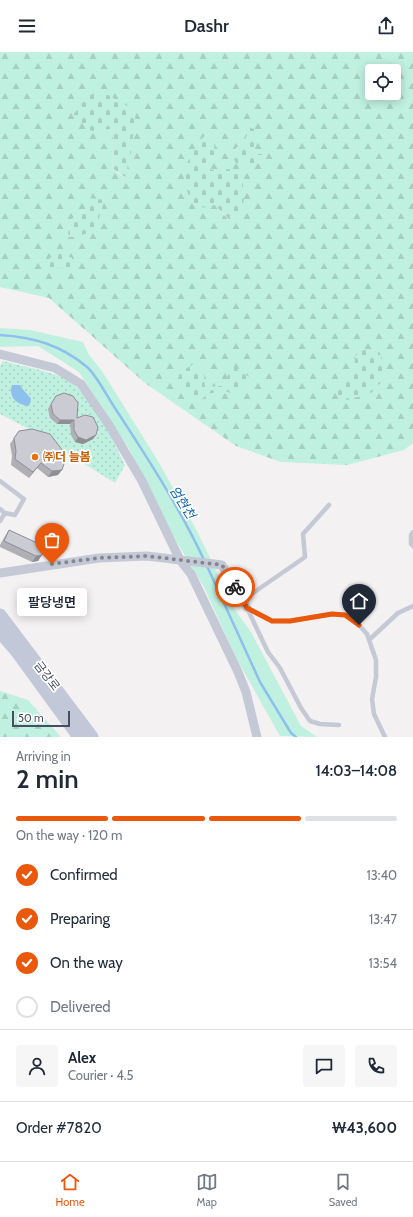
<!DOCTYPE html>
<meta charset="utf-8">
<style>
body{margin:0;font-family:Cabin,"Noto Sans KR",sans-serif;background:#f6f6f7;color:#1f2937;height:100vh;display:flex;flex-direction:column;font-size:15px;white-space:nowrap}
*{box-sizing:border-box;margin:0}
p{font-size:13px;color:#747a83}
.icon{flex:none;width:22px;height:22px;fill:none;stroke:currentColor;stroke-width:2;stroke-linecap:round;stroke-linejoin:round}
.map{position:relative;height:685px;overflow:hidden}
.details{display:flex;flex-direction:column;background:#fff;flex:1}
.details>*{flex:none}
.controls{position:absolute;left:365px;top:12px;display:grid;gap:8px}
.controls a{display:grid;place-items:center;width:36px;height:36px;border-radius:4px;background:#fff;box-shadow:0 2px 10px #0003;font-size:20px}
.scale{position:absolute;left:12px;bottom:10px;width:58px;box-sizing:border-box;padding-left:4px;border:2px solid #484e5f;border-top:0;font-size:11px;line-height:14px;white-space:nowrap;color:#484e5f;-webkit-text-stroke:3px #fff;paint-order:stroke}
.pin{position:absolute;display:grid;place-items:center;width:34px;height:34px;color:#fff;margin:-41px -17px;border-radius:50% 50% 50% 0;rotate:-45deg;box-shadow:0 0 4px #0007}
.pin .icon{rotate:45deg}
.courier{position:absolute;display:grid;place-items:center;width:40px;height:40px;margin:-20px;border:3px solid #ea580c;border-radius:50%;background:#fff;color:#222;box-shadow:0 1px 5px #0007}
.bubble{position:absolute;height:28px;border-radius:4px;background:#fff;box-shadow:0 2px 10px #0003;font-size:13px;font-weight:600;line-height:28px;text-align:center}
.headline em{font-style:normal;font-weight:600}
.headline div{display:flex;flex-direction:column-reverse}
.headline{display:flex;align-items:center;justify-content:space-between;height:68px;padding:0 16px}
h1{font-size:26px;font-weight:600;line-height:30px}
.bar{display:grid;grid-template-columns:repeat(4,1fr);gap:6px 4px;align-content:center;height:48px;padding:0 16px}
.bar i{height:5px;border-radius:3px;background:#e0e1e3}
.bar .selected{background:#ea580c}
.bar p{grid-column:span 4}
.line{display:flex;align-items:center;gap:10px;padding:0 16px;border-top:1px solid #e0e1e3}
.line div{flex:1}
.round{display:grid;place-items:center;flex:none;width:42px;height:42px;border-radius:4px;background:#f6f6f7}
ol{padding:0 16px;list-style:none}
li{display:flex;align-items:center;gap:12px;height:44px}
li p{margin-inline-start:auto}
li .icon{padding:4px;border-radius:50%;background:#ea580c;color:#fff;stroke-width:4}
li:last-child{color:#747a83}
li i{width:22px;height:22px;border:2px solid #e0e1e3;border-radius:50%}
header{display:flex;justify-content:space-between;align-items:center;height:52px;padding:0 16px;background:#fff;font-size:18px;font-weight:600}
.tab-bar{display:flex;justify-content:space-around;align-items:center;height:56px;border-top:1px solid #e0e1e3;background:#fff;font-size:11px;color:#747a83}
.tab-bar a{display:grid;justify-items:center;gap:2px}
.tab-bar .selected{color:#ea580c}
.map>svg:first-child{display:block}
.grass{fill:#c0f0df}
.forest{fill:url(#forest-firs);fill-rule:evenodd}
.cemetery{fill:url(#cemetery-stones)}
.garden{fill:url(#garden-dots)}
.water{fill:#8dc0ed}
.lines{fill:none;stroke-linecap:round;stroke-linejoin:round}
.stream{stroke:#8dc0ed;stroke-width:2.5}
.service{stroke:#c4c9d5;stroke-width:4.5}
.minor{stroke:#c4c9d5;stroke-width:9}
.secondary{stroke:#c3c8d9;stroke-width:13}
.wall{fill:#afafb5}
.shaded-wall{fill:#8e8f94}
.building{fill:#cbccd3;stroke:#8e8f94}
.done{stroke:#848792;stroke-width:4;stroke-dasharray:0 7.2}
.route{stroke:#ea580c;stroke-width:5}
.food-dot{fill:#e8710a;stroke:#fff;stroke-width:1.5}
.labels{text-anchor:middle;stroke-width:3.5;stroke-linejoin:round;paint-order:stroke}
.food-label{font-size:12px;font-weight:bold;fill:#c56008;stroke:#fff;text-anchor:start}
.street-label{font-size:12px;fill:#484e5f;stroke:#fff}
.water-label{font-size:13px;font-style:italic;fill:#0b62ae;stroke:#fff}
</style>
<header><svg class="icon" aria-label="menu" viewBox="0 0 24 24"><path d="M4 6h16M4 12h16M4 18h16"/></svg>Dashr<svg class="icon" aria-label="share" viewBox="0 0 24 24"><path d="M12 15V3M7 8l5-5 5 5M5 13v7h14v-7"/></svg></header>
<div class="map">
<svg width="413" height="685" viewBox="0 0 413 685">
<defs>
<pattern id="forest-firs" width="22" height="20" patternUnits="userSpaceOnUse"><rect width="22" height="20" fill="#c0f0df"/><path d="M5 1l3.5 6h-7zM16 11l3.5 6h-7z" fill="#a6cfc2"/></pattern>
<pattern id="cemetery-stones" width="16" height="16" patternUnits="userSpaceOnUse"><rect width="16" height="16" fill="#c0f0df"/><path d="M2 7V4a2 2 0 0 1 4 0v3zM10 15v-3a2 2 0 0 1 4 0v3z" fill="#a6cfc2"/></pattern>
<pattern id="garden-dots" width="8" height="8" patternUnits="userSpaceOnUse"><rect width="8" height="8" fill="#c0f0df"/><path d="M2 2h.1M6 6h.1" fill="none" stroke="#a6cfc2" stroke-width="1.8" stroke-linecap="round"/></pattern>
</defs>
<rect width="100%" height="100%" fill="#f3f1f1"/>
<path class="grass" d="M0,276L30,278L83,290L89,303L102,319L158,409L198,481L235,558L251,580L301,674L317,685L280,684L235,604L204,535L169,477L129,397L79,320L38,294L0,295Z"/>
<path class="forest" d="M0,0H413V391L404,398L347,413L281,410L236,394L145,331L49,246L0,235ZM372,19H394V41H372ZM115,76L125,125H124L113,118L112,94ZM247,84L256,92L253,102H231ZM199,89L215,105L204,112L212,119L221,118L229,168L215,153L195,99ZM87,157L68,185L69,169Z
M0,639L28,648L61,685H0Z"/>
<path class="cemetery" d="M89,43H108L136,59L131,100L125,125L113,117L112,94L115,76L93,80L73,63Z
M245,74L258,78L256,92L253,102H266L264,110L247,114L236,111L231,102L247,84Z
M206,83L214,91L215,105L204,112L212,118L226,117L240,119C244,139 250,155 230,168L215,153L196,157L188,142L183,119L199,89Z
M90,146L104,148C98,172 96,184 68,185L69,169L87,157Z
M61,201L72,206V214C62,218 55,218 46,213V208Z
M361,297L375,298L380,301L385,326L371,341L340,350L336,340L339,330L348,329L354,319L355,305Z
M194,312L204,323L205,335L222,334L233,315L251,326L235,343L223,338L205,343L202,349C189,342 180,337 179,321Z"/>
<path class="garden" d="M3,309C22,314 44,318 62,325C89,336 113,388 125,413L115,431L29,377L0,362V314Z"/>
<path class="water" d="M12,333H20C23,339 28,342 31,347L29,354C17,353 8,345 12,333Z"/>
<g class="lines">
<path class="stream" d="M0,283C33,285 61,293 87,315C97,324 105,341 113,353C145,402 179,454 204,508
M207,514L260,630L291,681L296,685"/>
<path class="service" d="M0,429L24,447L15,463L5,461L0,457
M0,469L5,461
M413,480L411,483V492L413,494
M243,548L305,505L303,482L329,453
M247,556L272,569H290L332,562L345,563L359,573L367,582L376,608V625L372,647L374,662L385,685
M247,556L268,600L280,616L301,656L310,669L320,672L339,673
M369,588L398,561L413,554"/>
<path class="minor" d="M0,302L55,316L81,332L109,373L142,429L180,508L191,522L238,620L246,640L257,685
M0,521L99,506L147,504L222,513L247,556"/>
<path class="secondary" d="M0,563L92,685
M0,580L17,600L79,685"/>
</g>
<path class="wall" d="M56,344L77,366L96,383L93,387L83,392L75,390L71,383L70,372H57L50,366L48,357Z
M19,379L58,423L48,425L37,416L29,426L11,413L12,404L10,392Z
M9,478L46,495L38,509L32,510L0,495V493L5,484Z"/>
<path class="shaded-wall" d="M60,368H74L70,372H57Z
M96,383L93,387L83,392L75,390L78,385Z
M41,411L29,426L33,420Z
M62,418L58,423L48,425L52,419Z
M42,503L38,509L32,510L36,504Z"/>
<path class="building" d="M64,341L73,344L78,351L77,366L85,363L93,365L98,375L96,383L86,388L78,385L74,378V368H60L53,362L51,352L56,344Z
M32,377L50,382L63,399L65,409L62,418L52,419L41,411L33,420L15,407L16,399L14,386L19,379Z
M9,478L46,495L42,503L36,504L4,489Z"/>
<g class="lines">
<path class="done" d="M52,512L99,506L147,504L222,513L235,535"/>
<path class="route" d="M235,535L247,556L272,569H290L332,562L345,563L359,573"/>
</g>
<circle class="food-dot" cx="35" cy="405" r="4"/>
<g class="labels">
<g class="food-label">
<text x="43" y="409">㈜더 늘봄</text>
</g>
<g class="street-label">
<text transform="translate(47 624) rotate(53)" y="4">금강로</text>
</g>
<g class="water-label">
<text transform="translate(183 450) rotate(58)" y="5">엄현천</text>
</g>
</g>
</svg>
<div class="controls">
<a><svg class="icon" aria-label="locate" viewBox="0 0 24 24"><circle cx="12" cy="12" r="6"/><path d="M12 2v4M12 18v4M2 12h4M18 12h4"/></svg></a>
</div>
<div class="scale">50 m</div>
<div class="pin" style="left:52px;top:512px;background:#ea580c"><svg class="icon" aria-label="bag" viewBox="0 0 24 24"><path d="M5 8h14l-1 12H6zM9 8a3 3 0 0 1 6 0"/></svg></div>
<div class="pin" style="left:359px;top:573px;background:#1f2937"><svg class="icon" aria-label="home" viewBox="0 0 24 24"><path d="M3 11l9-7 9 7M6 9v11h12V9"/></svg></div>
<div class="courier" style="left:235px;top:535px"><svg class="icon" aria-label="bike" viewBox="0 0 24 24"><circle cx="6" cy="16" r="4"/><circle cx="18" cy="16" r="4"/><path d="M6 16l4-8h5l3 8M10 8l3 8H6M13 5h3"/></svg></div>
<div class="bubble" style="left:17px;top:536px;width:70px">팔당냉면</div>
</div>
<section class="details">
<div class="headline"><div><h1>2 min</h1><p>Arriving in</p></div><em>14:03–14:08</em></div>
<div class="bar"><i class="selected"></i><i class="selected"></i><i class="selected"></i><i></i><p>On the way · 120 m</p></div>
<ol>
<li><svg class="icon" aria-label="check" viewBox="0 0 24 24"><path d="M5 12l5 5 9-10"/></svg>Confirmed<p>13:40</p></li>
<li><svg class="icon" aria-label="check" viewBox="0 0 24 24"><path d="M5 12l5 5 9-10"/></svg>Preparing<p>13:47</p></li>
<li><svg class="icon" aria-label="check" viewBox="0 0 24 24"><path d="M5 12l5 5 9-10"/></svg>On the way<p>13:54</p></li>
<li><i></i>Delivered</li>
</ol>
<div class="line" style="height:72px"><a class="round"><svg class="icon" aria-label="person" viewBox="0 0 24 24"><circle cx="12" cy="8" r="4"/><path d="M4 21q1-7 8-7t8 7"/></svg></a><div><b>Alex</b><p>Courier · 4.5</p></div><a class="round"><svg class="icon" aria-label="chat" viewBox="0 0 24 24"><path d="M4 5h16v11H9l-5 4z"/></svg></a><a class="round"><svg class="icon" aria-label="phone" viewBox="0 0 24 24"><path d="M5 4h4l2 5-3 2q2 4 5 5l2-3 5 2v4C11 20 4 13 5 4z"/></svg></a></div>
<div class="line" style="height:52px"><div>Order #7820</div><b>₩43,600</b></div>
</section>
<nav class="tab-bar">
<a class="selected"><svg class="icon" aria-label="home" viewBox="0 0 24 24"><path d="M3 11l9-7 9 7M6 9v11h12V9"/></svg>Home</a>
<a><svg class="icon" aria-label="map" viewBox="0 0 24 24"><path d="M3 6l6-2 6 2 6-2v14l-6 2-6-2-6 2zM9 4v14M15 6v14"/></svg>Map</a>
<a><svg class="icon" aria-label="saved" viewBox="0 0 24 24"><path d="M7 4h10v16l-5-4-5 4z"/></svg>Saved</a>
</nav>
